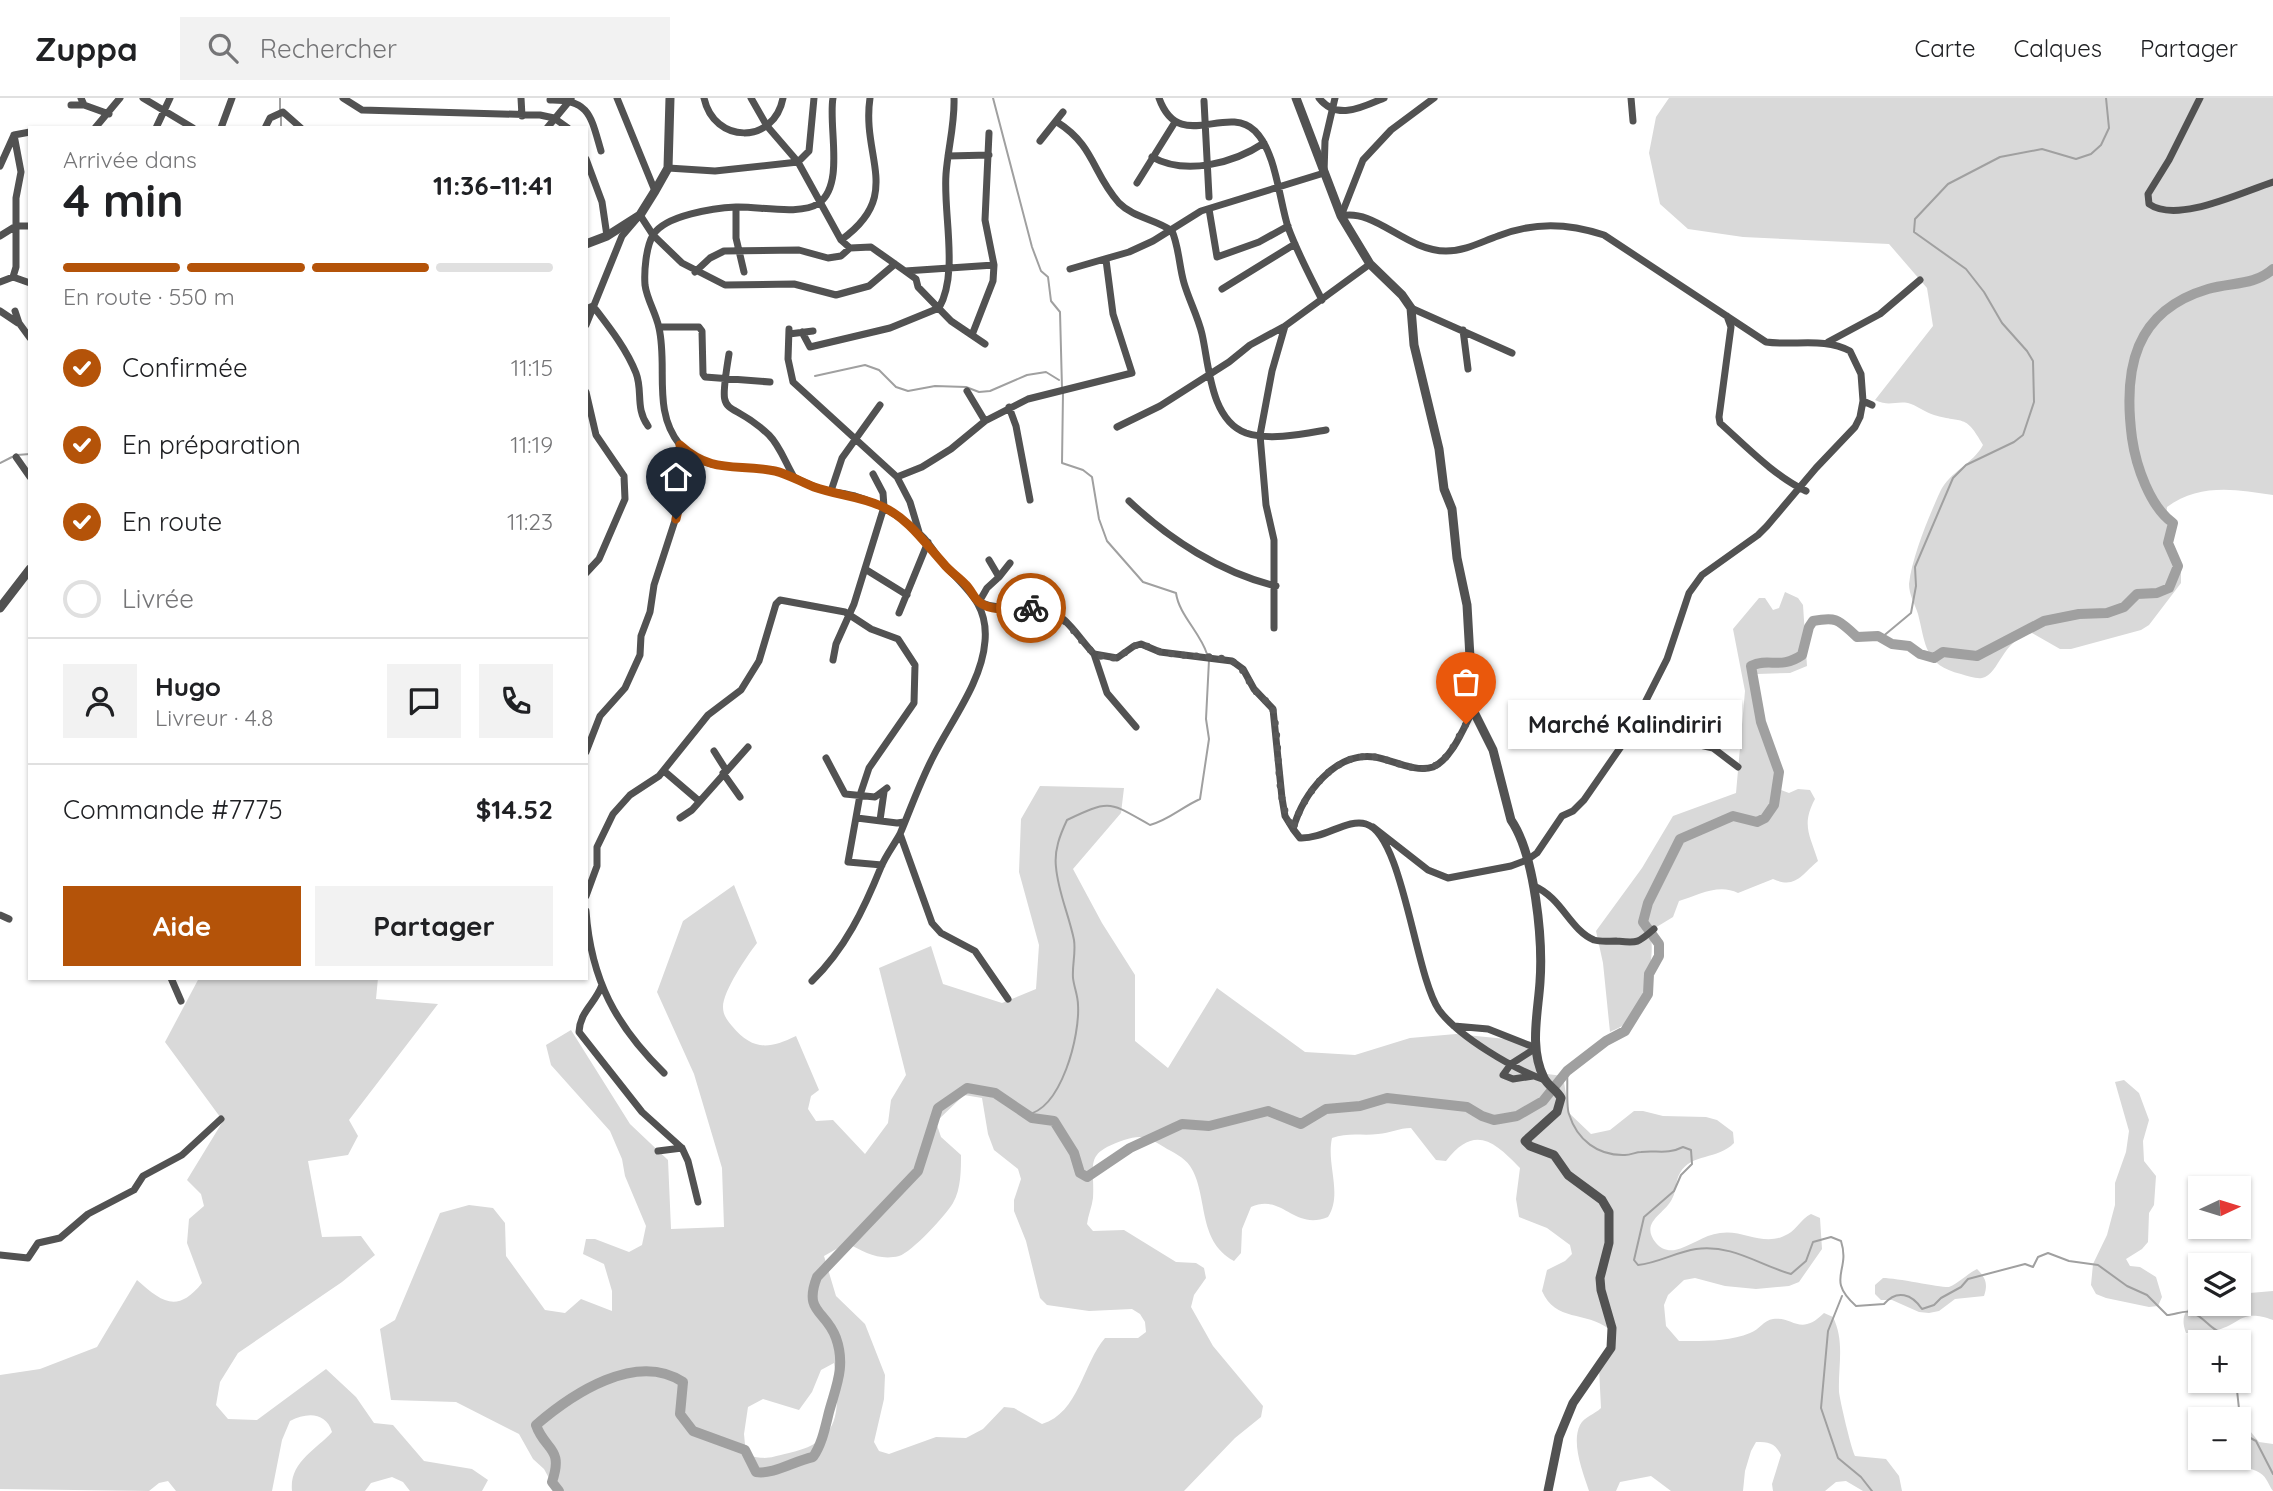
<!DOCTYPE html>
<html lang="fr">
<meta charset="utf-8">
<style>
body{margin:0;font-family:Quicksand,sans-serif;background:#f2f2f2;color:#202124;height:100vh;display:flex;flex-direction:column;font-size:26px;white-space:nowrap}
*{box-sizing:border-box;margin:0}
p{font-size:23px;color:#757577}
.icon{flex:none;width:38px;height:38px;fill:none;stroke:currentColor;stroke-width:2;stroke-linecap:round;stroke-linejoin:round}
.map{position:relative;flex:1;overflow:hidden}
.drawer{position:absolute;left:28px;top:28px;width:560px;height:854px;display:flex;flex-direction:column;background:#fff;border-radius:0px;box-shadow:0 2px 5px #0004}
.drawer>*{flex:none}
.needle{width:46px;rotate:86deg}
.tools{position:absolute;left:2188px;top:1078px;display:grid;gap:14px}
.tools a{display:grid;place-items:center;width:63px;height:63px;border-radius:0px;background:#fff;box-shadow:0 2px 5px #0004;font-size:35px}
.pin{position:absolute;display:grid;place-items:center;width:60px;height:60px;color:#fff;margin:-72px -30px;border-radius:50% 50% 50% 0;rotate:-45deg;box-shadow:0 0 7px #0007}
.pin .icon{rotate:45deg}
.courier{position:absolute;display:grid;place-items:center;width:70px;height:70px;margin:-35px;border:5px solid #b45309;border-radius:50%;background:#fff;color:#222;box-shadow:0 2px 9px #0007}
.bubble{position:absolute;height:49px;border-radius:0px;background:#fff;box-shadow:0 2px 5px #0004;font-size:23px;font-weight:700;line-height:49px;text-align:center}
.overview em{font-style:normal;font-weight:700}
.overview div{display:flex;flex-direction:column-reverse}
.overview{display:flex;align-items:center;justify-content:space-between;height:119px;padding:0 35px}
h1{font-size:46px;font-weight:700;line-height:52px}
.bar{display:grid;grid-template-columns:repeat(4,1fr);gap:10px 7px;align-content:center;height:84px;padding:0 35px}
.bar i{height:9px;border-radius:5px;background:#e0e0e0}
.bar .on{background:#b45309}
.bar p{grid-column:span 4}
.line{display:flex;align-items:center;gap:18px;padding:0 35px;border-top:2px solid #e0e0e0}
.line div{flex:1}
.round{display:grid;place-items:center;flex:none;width:74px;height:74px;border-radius:0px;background:#f2f2f2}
ol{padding:0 35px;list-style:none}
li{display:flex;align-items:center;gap:21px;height:77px}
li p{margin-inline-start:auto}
li .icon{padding:7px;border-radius:50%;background:#b45309;color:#fff;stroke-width:4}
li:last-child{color:#757577}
li i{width:38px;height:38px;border:4px solid #e0e0e0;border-radius:50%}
.primary-button{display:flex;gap:14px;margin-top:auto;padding:14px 35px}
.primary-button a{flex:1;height:80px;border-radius:0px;background:#b45309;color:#fff;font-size:28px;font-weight:700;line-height:80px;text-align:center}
.primary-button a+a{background:#f2f2f2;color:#202124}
header{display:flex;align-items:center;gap:42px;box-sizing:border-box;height:98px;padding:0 35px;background:#fff;border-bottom:2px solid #e0e0e0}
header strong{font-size:33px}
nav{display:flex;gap:38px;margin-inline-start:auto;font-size:24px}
.search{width:490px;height:63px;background:#f2f2f2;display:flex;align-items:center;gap:18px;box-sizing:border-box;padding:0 24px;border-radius:0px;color:#757577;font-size:26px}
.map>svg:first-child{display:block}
.green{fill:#d9d9d9;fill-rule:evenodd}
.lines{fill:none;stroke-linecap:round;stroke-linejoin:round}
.stream{stroke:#a0a0a0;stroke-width:2}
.river{stroke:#a0a0a0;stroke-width:10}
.minor{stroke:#525252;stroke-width:7}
.tertiary{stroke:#525252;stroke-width:9}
.done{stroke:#595959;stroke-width:7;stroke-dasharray:0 12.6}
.route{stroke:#b45309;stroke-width:9}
</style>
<header>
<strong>Zuppa</strong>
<div class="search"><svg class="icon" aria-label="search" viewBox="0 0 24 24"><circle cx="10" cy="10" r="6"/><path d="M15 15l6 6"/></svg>Rechercher</div>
<nav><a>Carte</a><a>Calques</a><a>Partager</a></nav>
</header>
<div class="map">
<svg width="2273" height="1393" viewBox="0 0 2273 1393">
<rect width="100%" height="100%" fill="#fff"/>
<path class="green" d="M1669,0H2273V397C2236,391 2199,385 2167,409L2166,422L2181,473V485L2149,527L2141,532L2071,551H2060L2032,535C2001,542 2000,576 1982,580C1976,581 1968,578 1961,576C1924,567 1926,547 1918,516C1915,506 1909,497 1909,486C1912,459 1929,418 1940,394C1950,373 1973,366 1983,347C1965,315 1964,326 1934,317C1925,314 1916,307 1908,305C1894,303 1890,309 1875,302L1933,228L1927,190L1889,146L1743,139L1688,131L1660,106L1649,55L1656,19Z
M1785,494L1798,500L1803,507L1807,568L1790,575L1757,576C1754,606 1770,636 1779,664C1782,672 1781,683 1781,692L1789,695L1798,691L1810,692L1815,701C1801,727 1810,737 1818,763C1801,777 1796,791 1773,781L1738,795C1719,785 1698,797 1679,803L1673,819L1650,833C1656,859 1646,900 1629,922C1624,928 1616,931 1610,934L1603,865L1596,833L1642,770L1673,718L1736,695L1745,593L1733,531L1759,500H1765L1773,512L1779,510Z
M1040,688L1124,690L1121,715L1073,771L1102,825L1135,877V943L1168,970L1217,890L1305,954L1355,957L1410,940L1456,936L1537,944L1538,958L1547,976L1563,978L1569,1015L1591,1036L1610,1032L1634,1013H1643L1663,1018L1706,1019L1717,1022L1733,1034L1734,1045C1718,1062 1691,1055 1680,1075C1675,1083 1677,1092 1672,1101C1665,1116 1639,1124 1656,1145C1661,1151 1667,1153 1675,1152C1690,1149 1703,1137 1720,1135C1744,1131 1764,1150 1788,1136C1797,1131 1801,1121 1811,1116L1820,1120L1822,1151L1799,1184L1789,1188L1756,1191L1725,1188L1695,1180L1684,1182L1668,1197L1664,1207L1666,1228L1679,1243C1701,1243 1729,1244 1750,1235C1759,1232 1764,1222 1773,1221C1793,1218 1800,1239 1824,1215L1833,1219C1845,1244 1838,1267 1839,1294C1840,1303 1851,1350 1855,1358L1886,1361L1899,1378L1902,1393H1863L1846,1383L1836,1384L1825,1393H1773L1772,1386L1781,1357C1775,1345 1769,1344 1756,1344L1751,1353L1745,1373L1743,1393H1671L1651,1378L1620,1384L1616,1393H1589C1583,1375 1571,1345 1580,1327C1584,1319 1595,1316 1601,1310L1599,1270L1611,1242L1609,1231C1586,1213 1555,1224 1542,1193L1547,1172L1565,1163L1572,1156L1570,1147L1547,1130L1519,1119L1516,1101L1520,1070C1493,1042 1474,1027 1446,1063L1436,1062L1411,1030C1399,1030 1390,1035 1378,1036C1362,1038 1348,1034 1332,1040C1326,1066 1343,1096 1328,1119C1293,1133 1283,1095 1251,1109L1242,1131L1241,1155L1234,1163C1196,1142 1209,1097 1190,1068C1184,1059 1172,1054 1164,1049C1148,1039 1142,1036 1124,1042C1083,1056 1095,1065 1093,1100C1092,1109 1088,1117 1087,1126L1093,1133L1124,1132L1176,1164L1196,1165L1204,1170L1206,1180L1194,1197L1191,1209L1213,1248L1263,1308L1261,1319L1235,1340L1184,1393H556L544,1371L533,1361L519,1336L456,1304L391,1302L380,1231L395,1222L440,1115L469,1107L493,1110L505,1125L506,1158L545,1212L565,1215L581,1201L612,1213V1193L604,1166L583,1156L586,1141H595L629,1154L642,1147L646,1128L625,1078L622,1061L610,1033L551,967L546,947L571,932L630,1026L668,1062L671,1131L724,1129L722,1070L694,976L657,894L683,823L734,787L757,845C747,858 723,893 723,909C723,917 727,922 732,928C753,953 769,951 796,938L819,992L811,998L808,1011L816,1023L833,1022L865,1056L888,1025L891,1002L906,977L879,870L931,848L943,886L1002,905L1036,891L1039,847L1019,774L1021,721ZM964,997L982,1000L988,1036L994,1052L1018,1071L1021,1081L1014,1102V1113L1026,1143L1040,1200L1047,1207L1089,1213L1132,1211L1140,1216L1145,1224L1146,1234L1138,1240H1105C1083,1265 1079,1315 1042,1326L1014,1310L1004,1309L983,1331L966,1340L936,1339L889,1356L879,1353L874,1344L884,1301L885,1277L865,1226L836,1198L824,1158L847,1145C864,1154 879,1163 899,1158C912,1154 946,1117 953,1105C961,1091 961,1072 961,1057L941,1039L936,1024ZM834,1265C840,1312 842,1343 789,1355C768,1360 767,1362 746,1357L744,1336L748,1309L763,1301L799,1312L812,1294L821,1272Z
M199,880H378L376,901L438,906L349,1022L358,1038L348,1057L308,1063L322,1139L361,1138L375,1157L342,1184L238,1255L220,1284L216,1307L228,1321L257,1322L326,1271L356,1299L374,1325L393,1327L424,1363L472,1371L488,1382L482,1393H410L403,1384L392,1379L371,1385L365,1393H292C289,1364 316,1352 332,1334C326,1314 307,1314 290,1323L282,1342L272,1393H176L168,1383L159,1385L149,1393L0,1391V1277L40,1271L97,1249L137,1182C162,1204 177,1216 202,1185L187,1145L189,1121L204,1108L201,1096L187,1082L223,1023L165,944Z
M2124,982L2139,995L2149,1022L2143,1043L2144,1063L2156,1078L2154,1107L2149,1115L2148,1144L2142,1151L2126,1161L2130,1168L2140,1169L2156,1179L2162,1199L2158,1208L2149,1209L2106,1200L2096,1196L2091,1187L2093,1166L2107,1137L2115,1107V1085L2126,1054L2129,1033L2115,984Z
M1977,1171C1986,1180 1988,1186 1984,1198L1955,1201L1939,1213L1929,1215L1919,1214L1892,1202H1881L1875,1196V1187L1883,1180C1897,1180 1943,1190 1949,1189C1959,1185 1967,1176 1977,1171Z
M2273,1193V1222C2240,1210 2241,1227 2214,1233C2205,1234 2195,1234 2186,1235C2180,1219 2185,1210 2200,1203V1206H2238V1196Z
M2238,1325L2246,1328L2259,1344L2273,1346V1393C2269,1388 2267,1379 2260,1375C2249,1368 2239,1371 2230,1360H2238Z"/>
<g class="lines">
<path class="stream" d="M280,0V13
M993,0L1032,149L1041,173L1048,179L1051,203L1060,214L1062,290
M281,19V30
M815,278L865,267L879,272L896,289L908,293L935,288L966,289L979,294L990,293L1027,277L1046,274L1059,282
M1063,295L1062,365L1083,372L1092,379L1099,421L1107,443L1143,484L1176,495C1179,517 1200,534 1207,556
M17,357L30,356
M0,365L12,359
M1881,540L1911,515L1916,488L1915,469L1953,380L1966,367L2014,344L2023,337L2034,304L2033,263L2027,253L2002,225L1984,194L1966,171L1914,134L1915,121L1948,86L2000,59L2042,51L2076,61L2091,56L2101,47L2109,30L2106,0
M1567,973C1568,983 1566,1010 1569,1016C1577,1042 1598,1058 1625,1057C1631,1057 1636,1054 1641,1054C1657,1052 1667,1057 1683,1049L1691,1052L1692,1066L1681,1077L1674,1093L1644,1119L1634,1162L1638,1167C1658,1165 1676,1154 1696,1151C1732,1146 1759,1167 1791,1176L1806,1163L1813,1144L1831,1139L1841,1143C1851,1174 1825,1180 1856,1208L1884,1206C1897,1191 1912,1196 1922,1211L1934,1207L1941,1200L1961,1189L1968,1181L2025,1166L2033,1169L2038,1159L2048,1155L2069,1163L2098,1167L2127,1188L2147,1197L2167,1217C2175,1217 2183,1212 2190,1214C2205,1218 2210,1233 2225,1236L2231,1244
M1026,1017C1062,1011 1080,937 1078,907C1078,898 1074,889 1073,880C1072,867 1076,855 1074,842C1069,817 1058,794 1056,769C1054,752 1060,737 1067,722C1111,701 1109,704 1150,727C1169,722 1182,709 1200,701L1209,641L1206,621L1209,562
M1842,1198L1828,1233L1821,1310L1838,1360L1861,1379L1872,1393
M2236,1283L2240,1320L2245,1337L2256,1343L2273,1376"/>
<path class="river" d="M559,1393L552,1384C564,1349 545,1353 536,1327C572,1296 636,1253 683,1284L680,1316L693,1333L745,1352L756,1374C773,1377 794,1363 813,1359C822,1346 825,1330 829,1314C836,1288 846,1268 836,1240C826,1212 803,1215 817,1179L918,1073L938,1010L967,990L995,995L1032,1020L1054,1023L1074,1055L1080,1075L1087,1079L1130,1050L1182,1026L1209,1028L1268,1013L1301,1026L1326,1011L1360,1008L1387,1000L1467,1009L1482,1018L1494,1022L1517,1018L1543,1003L1567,973L1606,943L1625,933L1648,896L1649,876L1659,858V846L1643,824L1648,805L1680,741L1733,718L1757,724L1765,720L1774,707L1779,674L1761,624L1751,568C1769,559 1780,572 1802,557L1809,529L1813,523C1839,518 1839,523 1857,539L1878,538L1892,546L1909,548L1920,556L1934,560L1943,554L1977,558L2044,523L2079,516L2107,515L2124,509L2137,496L2157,495L2169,490L2178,468L2168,445L2173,425C2150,409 2136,368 2132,340C2123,271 2134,213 2208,191C2231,184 2254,188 2273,171"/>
<path class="minor" d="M81,0L84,7L109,16
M143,0L193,30
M343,0L362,12L540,17L554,20L568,30
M521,0L522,18
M617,0L655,93
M704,0C714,46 774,47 783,0
M751,0L767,28L798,64L841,142L850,150L871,149L905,173L994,167
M1159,0C1179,56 1226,5 1255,33C1276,54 1279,101 1288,129C1297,154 1310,178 1322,202
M1319,0C1337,23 1363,9 1384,0
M1631,0L1633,23
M2200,0L2169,62L2148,96L2149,106C2177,126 2242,94 2273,84
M550,2C590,1 591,19 601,53
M1204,3L1209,99
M71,7H84
M1057,24C1095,48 1092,75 1119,105C1134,120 1155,121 1172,133C1179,149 1179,168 1184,185C1189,202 1198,219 1202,236C1209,266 1210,322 1246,335C1270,343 1303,336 1326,332
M95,30L120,0
M156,30L170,0
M221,30L232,0
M265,30L270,20L283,14L301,30
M547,30L571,1
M1040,43L1063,14
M948,58L989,57
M1152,59C1186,78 1234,65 1264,45
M586,61L602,104L607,138
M0,68L14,37L30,34
M668,70L715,73L798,64L809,53L814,0
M1137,85L1175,24
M736,109V140L744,174
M1209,111L1217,159L1259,144L1288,128
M1341,118C1375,110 1406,153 1446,153C1465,153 1481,144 1498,138C1534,124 1567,125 1604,137L1766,244C1795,248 1824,239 1850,253L1861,276L1863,303L1872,307
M1341,118L1363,62L1391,32L1434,0
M0,138L16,128H30
M841,142C904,97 861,60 870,0
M1070,171L1129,154L1153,143L1201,113L1324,75L1325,43L1335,0
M905,173L916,181L918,189L951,223L985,246
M695,174L710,160L724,153L799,152L828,160L841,158L850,150
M13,179L16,169V100L21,74L14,37
M0,184L13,179L30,185
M1222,191L1295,146
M1411,210L1512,255
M586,211L593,208C609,229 626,250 636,275C643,293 635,310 648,328
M0,213L18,225
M15,213L19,225L30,240
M1727,218L1731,229L1719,319L1720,325C1747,349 1773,377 1806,393
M586,227L622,138L640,117L653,137L682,165L725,187L794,186L836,197L869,188L895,166
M659,229H699L702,233L703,276L705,279L770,284
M789,231L788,261L793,284L897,379L910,404L919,434
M1463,232L1468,271
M802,234L810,249L890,230L939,210C959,175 943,116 946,76C948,50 955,25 954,0
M789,236L813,233
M972,237L993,183L994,167L985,122L989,35
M1828,244L1880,216L1920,182
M729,256C717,328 726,296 769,337C780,348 786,366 794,379
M967,293L985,323
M586,294L596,337L624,378L625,401L599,461L586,475
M1009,309L1016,328L1030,402
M1117,329L1160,308L1229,264L1250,247L1285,228L1370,166
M16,359L30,379
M897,379L922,369L951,351L985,323L1028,301L1132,275L1113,216L1106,162
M831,393L842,360L880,307
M1129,403C1169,441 1221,475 1276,488
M989,462L999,479L987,490L979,504C1002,514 1018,505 1040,510C1066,514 1078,540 1094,556L1117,560L1134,548L1141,546L1160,554L1232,563L1243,571L1254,591L1273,611L1282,700L1285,718L1293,731
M865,471L907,497
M999,479L1010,465
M899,515L928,444
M1274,530V442L1266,407L1260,337L1272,273L1285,228
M1094,556L1107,595L1136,629
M833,562L836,546L854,506L884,409L883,395L873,376
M1473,612C1464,629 1452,661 1433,669C1416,675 1392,662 1375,659C1335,653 1303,696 1293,731L1300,740C1324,741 1348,720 1366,726C1403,737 1415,877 1439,912C1458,938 1513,971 1545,982
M1627,640L1681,639L1687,644L1713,650L1738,669
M714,653L726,672
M586,654L600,618L625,590L640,557L641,538L650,514L654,487L682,401L685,381L680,348
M826,660L845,696L875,699L887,690
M664,673L699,703
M723,675L740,699
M680,720L692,712L748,649
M857,720L897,725L904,724
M880,722L884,694
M1373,729L1428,772L1448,780L1511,768L1527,762L1537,755L1562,718L1573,713L1584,702L1627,640L1667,561L1689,495L1702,477L1758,437L1767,428L1816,370L1855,329L1860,319L1863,303
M900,736L932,825L941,835L975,853L1008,901
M1534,788C1562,800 1570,832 1594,842C1601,844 1608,843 1616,843C1637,845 1637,846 1654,831
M586,798L597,768V749L613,716L630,697L659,678L708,617L741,592L759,563L776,506L780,502L845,514L871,531L898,541L915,567L914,605L869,670L860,697L848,764L882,767
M586,813C591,882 616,928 664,975
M0,817L9,821
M171,880L181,903
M812,883C845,851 864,811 881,769C886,757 894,747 900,736C911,710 920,684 933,659C951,623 982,584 985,543C988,509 970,494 949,472C938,462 932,447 921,437C903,420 879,405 855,398C843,395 830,394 818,390C804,385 791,377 776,373C744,365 705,377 680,347C652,313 668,269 659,230C656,215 647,202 645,187C644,173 646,149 653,137C665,117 715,110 736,109C758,108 801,118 819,105C845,86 828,28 833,0
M602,887C595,906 580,913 579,934L642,1014L682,1050L688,1063L698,1104
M1454,928L1488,931L1536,950
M1533,978L1513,981L1503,977L1511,966L1536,950
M658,1053L682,1050
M0,1157L28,1160L38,1145L60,1140L88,1116L134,1092L143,1078L182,1057L221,1021"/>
<path class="tertiary" d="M1296,0L1341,118L1370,166L1402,197L1411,210L1414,247L1439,351L1444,391L1452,411L1457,460L1467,507L1473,612L1493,652L1511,722C1535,757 1543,842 1540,884C1538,915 1529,950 1544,980C1548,988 1557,992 1561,1000L1557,1014L1525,1043L1530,1048L1554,1057L1568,1077L1602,1102L1609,1114V1145L1600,1180L1601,1192L1612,1230L1611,1250L1573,1305L1559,1339L1548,1393
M586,146L607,138L640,117L655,93L668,70L670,0
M0,510L30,471"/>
</g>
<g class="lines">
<path class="done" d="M1031,510C1071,508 1077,552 1103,559C1124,565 1128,545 1142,547C1148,547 1155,553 1162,554C1183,559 1204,557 1226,561C1242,565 1245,578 1254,591C1259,598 1268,603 1272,610C1275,616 1275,625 1276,631C1280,664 1276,703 1293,731C1303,696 1335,653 1375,659C1393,662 1416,676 1434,668C1449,662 1458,639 1466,626"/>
<path class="route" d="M676,421L685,381L680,347C713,377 737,365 775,373C788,376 801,384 814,389C836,397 859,398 881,408C908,420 924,444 943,465C950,474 959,479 966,487C971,492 974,500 979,504C993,515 1016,510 1031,510"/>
</g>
</svg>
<div class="tools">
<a><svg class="needle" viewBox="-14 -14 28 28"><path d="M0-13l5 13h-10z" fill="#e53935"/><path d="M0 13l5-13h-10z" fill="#757577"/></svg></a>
<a><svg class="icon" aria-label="layers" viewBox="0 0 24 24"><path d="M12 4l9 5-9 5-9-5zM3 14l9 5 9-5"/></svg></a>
<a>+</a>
<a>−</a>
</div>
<div class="pin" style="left:1466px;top:626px;background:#ea580c"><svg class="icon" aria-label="bag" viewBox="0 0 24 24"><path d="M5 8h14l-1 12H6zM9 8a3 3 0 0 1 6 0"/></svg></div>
<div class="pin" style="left:676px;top:421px;background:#1f2937"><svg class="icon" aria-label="home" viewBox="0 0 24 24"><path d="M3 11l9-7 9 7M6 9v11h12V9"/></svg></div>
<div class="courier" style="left:1031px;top:510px"><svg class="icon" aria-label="bike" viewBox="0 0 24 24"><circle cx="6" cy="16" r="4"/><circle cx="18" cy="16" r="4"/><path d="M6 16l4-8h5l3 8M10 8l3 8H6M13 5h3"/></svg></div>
<div class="bubble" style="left:1508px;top:602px;width:234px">Marché Kalindiriri</div>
<section class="drawer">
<div class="overview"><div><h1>4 min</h1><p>Arrivée dans</p></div><em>11:36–11:41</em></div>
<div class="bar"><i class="on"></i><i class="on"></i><i class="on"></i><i></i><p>En route · 550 m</p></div>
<ol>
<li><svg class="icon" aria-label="check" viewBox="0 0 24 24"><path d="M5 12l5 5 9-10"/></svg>Confirmée<p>11:15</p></li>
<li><svg class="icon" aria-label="check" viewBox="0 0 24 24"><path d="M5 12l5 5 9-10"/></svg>En préparation<p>11:19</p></li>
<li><svg class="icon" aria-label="check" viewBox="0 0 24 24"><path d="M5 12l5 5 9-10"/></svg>En route<p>11:23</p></li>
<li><i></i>Livrée</li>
</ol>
<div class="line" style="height:126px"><a class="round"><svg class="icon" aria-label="person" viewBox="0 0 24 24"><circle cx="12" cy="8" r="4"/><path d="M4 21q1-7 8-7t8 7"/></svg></a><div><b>Hugo</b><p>Livreur · 4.8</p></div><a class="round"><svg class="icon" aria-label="chat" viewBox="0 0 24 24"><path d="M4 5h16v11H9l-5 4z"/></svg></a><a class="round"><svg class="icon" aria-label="phone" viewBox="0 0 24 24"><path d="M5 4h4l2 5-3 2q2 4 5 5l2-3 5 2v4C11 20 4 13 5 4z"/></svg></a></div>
<div class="line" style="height:91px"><div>Commande #7775</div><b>$14.52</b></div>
<div class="primary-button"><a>Aide</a><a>Partager</a></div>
</section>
</div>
